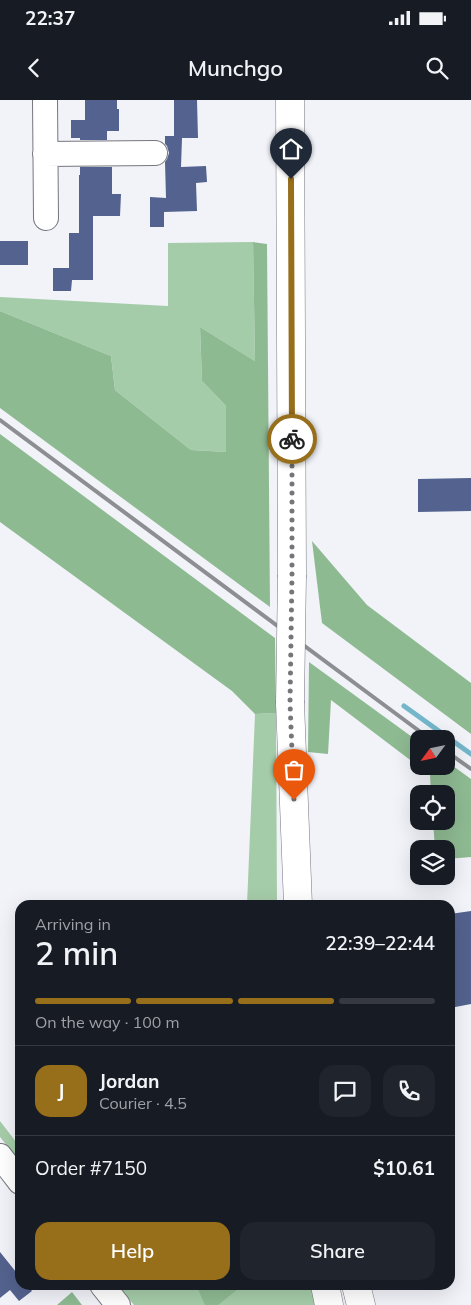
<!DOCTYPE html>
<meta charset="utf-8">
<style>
body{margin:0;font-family:Mulish,sans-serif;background:#20242c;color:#f1f3f6;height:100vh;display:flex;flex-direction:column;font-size:19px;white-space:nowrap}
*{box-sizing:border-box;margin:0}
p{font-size:16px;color:#9ea1a6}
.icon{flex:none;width:28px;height:28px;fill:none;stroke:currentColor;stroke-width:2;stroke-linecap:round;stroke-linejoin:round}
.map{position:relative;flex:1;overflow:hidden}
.panel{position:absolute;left:15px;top:800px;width:440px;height:390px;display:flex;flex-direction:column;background:#171b24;border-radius:15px;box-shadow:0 5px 20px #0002}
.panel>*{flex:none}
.needle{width:32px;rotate:237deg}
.controls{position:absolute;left:410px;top:630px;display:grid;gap:10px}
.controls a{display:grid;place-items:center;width:45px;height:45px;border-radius:10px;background:#171b24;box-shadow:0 5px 20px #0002;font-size:25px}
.pin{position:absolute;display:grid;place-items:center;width:42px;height:42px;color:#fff;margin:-51px -21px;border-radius:50% 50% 50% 0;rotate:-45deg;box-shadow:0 0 5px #0007}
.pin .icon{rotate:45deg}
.courier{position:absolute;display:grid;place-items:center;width:50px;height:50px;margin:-25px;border:4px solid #976e1a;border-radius:50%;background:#fff;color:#222;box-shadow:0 1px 6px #0007}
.summary em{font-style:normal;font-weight:600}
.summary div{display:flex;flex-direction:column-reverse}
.summary{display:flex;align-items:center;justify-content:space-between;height:85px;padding:0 20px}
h1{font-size:32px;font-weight:600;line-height:38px}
.bar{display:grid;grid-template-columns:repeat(4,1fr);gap:8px 5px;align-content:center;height:60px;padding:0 20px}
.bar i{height:6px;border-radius:4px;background:#363941}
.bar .on{background:#976e1a}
.bar p{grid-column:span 4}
.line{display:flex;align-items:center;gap:12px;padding:0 20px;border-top:1px solid #363941}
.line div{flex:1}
.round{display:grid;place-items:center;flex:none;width:52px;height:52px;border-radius:15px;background:#20242c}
.button{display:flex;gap:10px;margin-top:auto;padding:10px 20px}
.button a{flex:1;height:58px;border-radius:15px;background:#976e1a;color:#fff;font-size:20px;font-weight:600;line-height:58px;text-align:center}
.button a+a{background:#20242c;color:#f1f3f6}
.status{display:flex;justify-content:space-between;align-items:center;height:35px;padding:0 25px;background:#171b24;direction:ltr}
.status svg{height:14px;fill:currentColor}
header{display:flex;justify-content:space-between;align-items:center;height:65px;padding:0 20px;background:#171b24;font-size:22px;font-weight:600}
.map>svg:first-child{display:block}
.green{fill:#a5cca8}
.forest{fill:#8eba92}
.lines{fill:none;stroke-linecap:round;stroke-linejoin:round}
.stream{stroke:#74b7ca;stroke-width:5}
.building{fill:#53628e}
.minor-casing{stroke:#75777d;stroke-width:26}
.major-casing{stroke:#75777d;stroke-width:29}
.minor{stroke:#fff;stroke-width:24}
.major{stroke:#fff;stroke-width:28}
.rail{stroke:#8c8e92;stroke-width:4}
.major-bridge-casing{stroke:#75777d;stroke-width:29;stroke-linecap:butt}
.major-bridge{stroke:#fff;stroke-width:28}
.done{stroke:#747679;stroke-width:5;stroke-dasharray:0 9}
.route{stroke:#976e1a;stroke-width:6}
</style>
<div class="status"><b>22:37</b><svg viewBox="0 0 49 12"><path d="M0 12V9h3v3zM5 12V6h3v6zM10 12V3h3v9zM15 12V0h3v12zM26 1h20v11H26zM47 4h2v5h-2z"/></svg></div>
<header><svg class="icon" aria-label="back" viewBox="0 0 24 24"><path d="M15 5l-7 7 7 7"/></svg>Munchgo<svg class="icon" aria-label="search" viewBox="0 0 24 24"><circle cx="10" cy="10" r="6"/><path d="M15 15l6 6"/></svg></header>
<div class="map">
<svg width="471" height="1205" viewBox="0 0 471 1205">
<rect width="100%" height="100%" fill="#f1f3f9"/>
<path class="green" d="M253,142L255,261L200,227L202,281L226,306V352L191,350L115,290L111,256L0,211V197L168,206V143Z
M276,613L277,805H247L255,614Z
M0,1021L20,1047V1062L0,1037Z
M118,1185H313L317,1205H134Z"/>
<path class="forest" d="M253,142L267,144L270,507L0,308V211L111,256L115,290L191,350L226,352V306L202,281L200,227L255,261Z
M0,334L275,538L276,613L255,614L232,591L0,422Z
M312,441L367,505L471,583V634L322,523Z
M309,562L419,642V666H446V661L471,679V757L446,759V749H435L433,721H446V694H431L430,675L331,600L328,654L308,652Z
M196,1185H243L218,1205H205Z
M72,1192L82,1205H57Z"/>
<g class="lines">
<path class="stream" d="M404,606L471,654"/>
</g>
<path class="building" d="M85,0H117V9H119V31H107V40H80V38H71V20H85Z
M174,0H197L198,38H182L181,67L206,66L207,82L196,83L197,111L164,112V127H150V97L166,98L165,62L167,59L169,53L167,46L165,44V36H174Z
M80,67H112V94H121L120,116H93V180H72L71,191H53V168H69V133H79V75H80Z
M0,141H28V165H0Z
M471,378V411L418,412V379Z
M471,811V904L450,908V814Z
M0,1152L20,1177V1185H27L32,1191L19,1201L10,1190L0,1198Z"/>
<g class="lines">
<g class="minor-casing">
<path id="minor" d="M45,0L46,118
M45,54L155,53
M0,1056L20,1082
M102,1185L118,1205"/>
</g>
<g class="major-casing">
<path id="major" d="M290,0L292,475
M290,603L298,805
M325,1185L329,1205
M356,1185L361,1205"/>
</g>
<use href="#minor" class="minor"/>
<use href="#major" class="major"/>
<path class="rail" d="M0,320L430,639
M446,651L471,669"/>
<g class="major-bridge-casing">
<path id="major-bridge" d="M290,603L292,475"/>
</g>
<use href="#major-bridge" class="major-bridge"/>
</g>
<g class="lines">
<path class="done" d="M292,339V475L290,603L294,700"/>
<path class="route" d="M291,79L292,339"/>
</g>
</svg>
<div class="controls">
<a><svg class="needle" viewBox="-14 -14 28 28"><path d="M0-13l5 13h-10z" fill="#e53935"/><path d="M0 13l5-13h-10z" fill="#9ea1a6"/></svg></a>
<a><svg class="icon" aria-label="locate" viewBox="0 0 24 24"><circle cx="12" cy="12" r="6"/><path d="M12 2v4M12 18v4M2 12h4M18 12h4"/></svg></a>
<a><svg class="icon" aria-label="layers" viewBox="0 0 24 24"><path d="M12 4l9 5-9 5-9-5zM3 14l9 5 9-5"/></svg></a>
</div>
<div class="pin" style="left:294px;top:700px;background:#ea580c"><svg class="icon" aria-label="bag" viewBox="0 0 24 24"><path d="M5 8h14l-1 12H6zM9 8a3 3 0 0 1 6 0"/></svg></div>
<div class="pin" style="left:291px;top:79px;background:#1f2937"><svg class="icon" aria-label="home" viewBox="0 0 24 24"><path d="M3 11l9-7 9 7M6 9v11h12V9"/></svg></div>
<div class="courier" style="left:292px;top:339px"><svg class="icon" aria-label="bike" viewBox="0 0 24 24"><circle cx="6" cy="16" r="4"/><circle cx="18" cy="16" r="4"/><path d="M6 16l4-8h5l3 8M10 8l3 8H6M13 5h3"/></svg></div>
<section class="panel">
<div class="summary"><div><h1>2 min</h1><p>Arriving in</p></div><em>22:39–22:44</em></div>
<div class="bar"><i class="on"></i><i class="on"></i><i class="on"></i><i></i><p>On the way · 100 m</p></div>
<div class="line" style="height:90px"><b class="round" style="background:#976e1a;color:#fff">J</b><div><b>Jordan</b><p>Courier · 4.5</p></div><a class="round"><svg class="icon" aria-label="chat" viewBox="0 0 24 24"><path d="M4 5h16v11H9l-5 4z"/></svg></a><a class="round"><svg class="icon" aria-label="phone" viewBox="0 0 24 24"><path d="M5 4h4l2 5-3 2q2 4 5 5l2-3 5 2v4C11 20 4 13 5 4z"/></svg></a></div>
<div class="line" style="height:65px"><div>Order #7150</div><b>$10.61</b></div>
<div class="button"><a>Help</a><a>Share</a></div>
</section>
</div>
